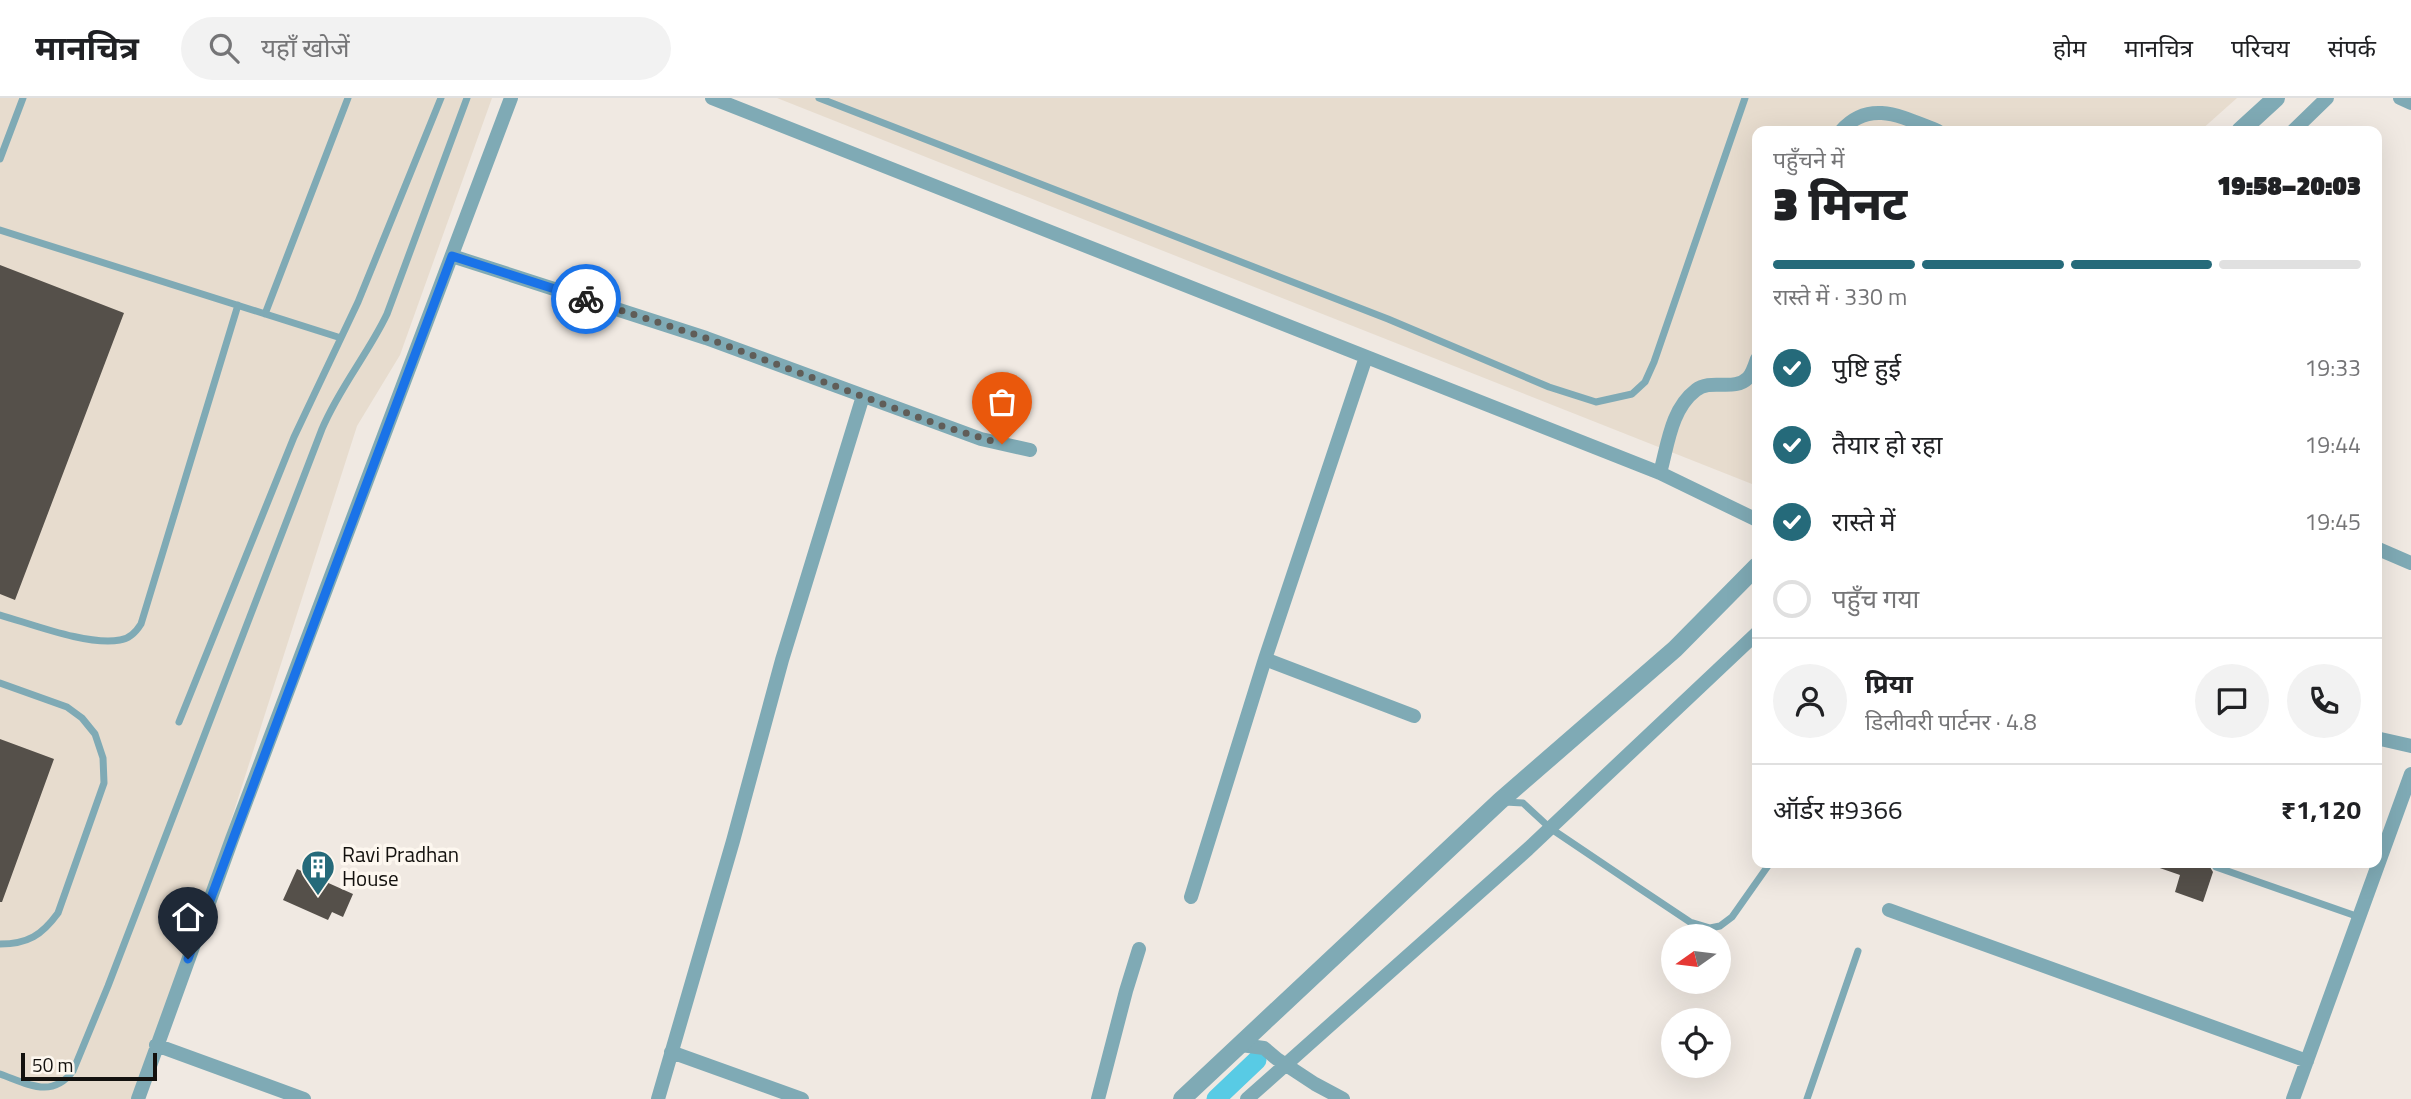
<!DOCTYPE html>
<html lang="hi">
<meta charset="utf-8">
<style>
body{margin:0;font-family:"Titillium Web","Noto Sans Devanagari",sans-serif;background:#f2f2f2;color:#202124;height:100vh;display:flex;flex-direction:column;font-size:26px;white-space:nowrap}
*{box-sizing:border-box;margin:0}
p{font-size:23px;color:#757577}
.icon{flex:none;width:38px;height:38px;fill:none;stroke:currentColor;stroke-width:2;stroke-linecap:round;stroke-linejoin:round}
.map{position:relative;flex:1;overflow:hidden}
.panel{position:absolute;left:1752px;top:28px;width:630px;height:742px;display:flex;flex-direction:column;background:#fff;border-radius:14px;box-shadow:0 7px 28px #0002}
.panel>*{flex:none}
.needle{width:46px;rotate:256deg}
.controls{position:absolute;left:1661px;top:826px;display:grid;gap:14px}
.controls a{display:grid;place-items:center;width:70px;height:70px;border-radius:50%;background:#fff;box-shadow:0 7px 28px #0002;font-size:35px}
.scale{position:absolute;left:21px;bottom:18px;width:136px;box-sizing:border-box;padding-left:7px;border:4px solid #13110e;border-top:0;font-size:19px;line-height:24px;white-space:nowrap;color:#13110e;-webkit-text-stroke:5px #fdf7ef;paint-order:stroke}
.pin{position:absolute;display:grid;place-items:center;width:60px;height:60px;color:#fff;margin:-72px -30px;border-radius:50% 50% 50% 0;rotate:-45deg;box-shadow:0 0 7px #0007}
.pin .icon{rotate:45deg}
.courier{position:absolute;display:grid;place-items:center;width:70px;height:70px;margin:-35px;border:5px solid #1a73e8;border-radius:50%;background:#fff;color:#222;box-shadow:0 2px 9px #0007}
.overview em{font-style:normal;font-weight:800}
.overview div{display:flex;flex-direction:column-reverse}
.overview{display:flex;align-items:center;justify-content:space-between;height:119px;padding:0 21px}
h1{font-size:46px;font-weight:800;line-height:52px}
.bar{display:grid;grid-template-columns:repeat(4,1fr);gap:10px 7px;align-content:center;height:84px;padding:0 21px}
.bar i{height:9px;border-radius:5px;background:#e0e0e0}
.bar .selected{background:#256a7a}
.bar p{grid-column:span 4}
.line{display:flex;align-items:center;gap:18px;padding:0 21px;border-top:2px solid #e0e0e0}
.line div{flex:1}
.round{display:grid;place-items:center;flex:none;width:74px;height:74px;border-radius:37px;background:#f2f2f2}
ol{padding:0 21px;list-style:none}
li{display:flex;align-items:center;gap:21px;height:77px}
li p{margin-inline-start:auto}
li .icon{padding:7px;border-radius:50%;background:#256a7a;color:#fff;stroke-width:4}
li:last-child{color:#757577}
li i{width:38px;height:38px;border:4px solid #e0e0e0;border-radius:50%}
header{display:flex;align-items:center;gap:42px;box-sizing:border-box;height:98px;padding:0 35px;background:#fff;border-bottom:2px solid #e0e0e0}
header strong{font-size:33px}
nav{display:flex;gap:38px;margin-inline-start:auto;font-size:24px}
.search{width:490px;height:63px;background:#f2f2f2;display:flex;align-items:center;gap:18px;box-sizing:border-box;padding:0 24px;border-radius:38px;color:#757577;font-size:26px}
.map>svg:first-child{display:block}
.built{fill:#e7dcce}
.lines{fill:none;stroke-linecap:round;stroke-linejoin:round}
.canal{stroke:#58cbe5;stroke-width:19}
.building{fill:#55504a}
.service{stroke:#7faab5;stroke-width:7}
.minor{stroke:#7faab5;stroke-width:14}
.tertiary{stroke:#7faab5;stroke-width:18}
.done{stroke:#605d58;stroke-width:7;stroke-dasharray:0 12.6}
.route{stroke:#1a73e8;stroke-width:9}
.labels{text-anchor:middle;stroke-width:7;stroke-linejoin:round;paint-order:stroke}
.poi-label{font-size:21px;fill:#13110e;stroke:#fdf7ef;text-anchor:start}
</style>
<header>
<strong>मानचित्र</strong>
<div class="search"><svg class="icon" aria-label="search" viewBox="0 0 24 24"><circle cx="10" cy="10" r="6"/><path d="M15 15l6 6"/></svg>यहाँ खोजें</div>
<nav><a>होम</a><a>मानचित्र</a><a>परिचय</a><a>संपर्क</a></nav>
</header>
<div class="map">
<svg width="2411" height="1001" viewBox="0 0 2411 1001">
<rect width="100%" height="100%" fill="#f0e9e2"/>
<path class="built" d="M0,0H492L400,257L357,328L142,1001H0Z
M777,0H2237L2200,33H1757V388Z"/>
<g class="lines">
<path class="canal" d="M1216,1001L1257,962"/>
</g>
<path class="building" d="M0,167L124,215L15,502L0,496Z
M0,641L54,661L2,804H0Z
M2152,765H2212L2210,769L2213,774L2203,804L2175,794L2180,777L2151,767Z
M297,771L353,796L343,819L332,814L328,822L283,802Z"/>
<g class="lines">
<path class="service" d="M819,0L1388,221L1549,289L1596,304L1632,296L1645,284L1654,264L1745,0
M0,61L23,0
M0,132L341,240
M265,216L348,0
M0,517C32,526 88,548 120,542C129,541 136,534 141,526L238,207
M0,585L67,609L82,620L95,636L103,660L104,685L58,815C42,837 28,846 0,846
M179,624L294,339L358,204L441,0
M1505,704L1523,705L1550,730L1639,790L1690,824L1710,830L1720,828L1732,819L1770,765
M2216,769L2359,819
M0,976C28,986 52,1001 73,973L108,888L322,331C339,290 368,256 387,216L467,0
M1807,1001L1858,853"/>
<path class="minor" d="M712,0L1660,375L1757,422
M2400,0L2411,5
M1841,33C1870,0 1904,20 1938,33
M2293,33L2327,0
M452,158L706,240L981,341L1030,352
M1660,375C1668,346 1671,311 1696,292C1711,280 1734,294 1748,280C1752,276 1755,267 1757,261
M2376,450L2411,465
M1265,561L1414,618
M2376,640L2411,648
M1191,799L1265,561L1366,259
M1889,812L2307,963
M156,947L304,1001
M1241,947L1264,950L1277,961L1315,986L1343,1001
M671,954L802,1001
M138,1001L232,741L511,0
M658,1001L733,743L782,562L863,298
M1098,1001L1126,893L1139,851
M1247,1001L1528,751L1757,535
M2293,1001L2411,676"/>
<path class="tertiary" d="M2240,33L2276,0
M1182,1001L1500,703L1675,551L1757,468"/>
</g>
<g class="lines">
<path class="done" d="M586,201L706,240L942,328L1002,346"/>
<path class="route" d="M188,861L452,158L586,201"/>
</g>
<defs>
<g id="building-pin" transform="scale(1.75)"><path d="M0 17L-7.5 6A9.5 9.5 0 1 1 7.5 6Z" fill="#256a7a" stroke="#fdf7ef"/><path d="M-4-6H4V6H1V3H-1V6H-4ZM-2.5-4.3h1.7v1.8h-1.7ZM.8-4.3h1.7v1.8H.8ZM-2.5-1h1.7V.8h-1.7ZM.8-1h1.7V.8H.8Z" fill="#fff"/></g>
</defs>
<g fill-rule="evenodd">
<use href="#building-pin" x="318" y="769"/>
</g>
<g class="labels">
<g class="poi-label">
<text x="342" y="764">Ravi Pradhan<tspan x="342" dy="24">House</tspan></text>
</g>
</g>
</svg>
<div class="controls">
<a><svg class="needle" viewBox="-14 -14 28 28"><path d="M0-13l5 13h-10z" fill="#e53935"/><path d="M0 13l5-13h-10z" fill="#757577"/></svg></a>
<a><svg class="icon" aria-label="locate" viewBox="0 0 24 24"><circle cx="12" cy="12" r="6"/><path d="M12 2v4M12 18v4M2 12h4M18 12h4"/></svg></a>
</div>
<div class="scale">50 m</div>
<div class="pin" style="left:1002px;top:346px;background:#ea580c"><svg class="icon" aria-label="bag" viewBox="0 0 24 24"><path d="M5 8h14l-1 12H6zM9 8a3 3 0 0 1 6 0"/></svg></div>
<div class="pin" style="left:188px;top:861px;background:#1f2937"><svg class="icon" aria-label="home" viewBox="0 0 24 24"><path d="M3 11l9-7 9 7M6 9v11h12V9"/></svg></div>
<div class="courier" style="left:586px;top:201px"><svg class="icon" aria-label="bike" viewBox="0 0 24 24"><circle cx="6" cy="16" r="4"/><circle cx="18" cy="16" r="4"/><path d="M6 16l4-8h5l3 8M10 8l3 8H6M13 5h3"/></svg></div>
<section class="panel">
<div class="overview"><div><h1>3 मिनट</h1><p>पहुँचने में</p></div><em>19:58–20:03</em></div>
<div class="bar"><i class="selected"></i><i class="selected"></i><i class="selected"></i><i></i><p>रास्ते में · 330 m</p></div>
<ol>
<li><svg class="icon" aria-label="check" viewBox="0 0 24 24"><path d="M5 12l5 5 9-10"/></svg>पुष्टि हुई<p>19:33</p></li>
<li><svg class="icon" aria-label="check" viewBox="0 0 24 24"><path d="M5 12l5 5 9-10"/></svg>तैयार हो रहा<p>19:44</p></li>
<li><svg class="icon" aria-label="check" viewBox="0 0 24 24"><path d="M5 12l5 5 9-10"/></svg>रास्ते में<p>19:45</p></li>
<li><i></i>पहुँच गया</li>
</ol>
<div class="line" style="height:126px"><a class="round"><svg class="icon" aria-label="person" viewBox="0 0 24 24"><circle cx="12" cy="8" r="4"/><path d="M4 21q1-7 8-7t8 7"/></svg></a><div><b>प्रिया</b><p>डिलीवरी पार्टनर · 4.8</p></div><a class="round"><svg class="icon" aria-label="chat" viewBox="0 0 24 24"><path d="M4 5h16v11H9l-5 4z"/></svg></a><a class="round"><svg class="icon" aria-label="phone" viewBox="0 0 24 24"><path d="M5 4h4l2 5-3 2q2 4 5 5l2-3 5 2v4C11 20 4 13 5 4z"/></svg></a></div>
<div class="line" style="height:91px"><div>ऑर्डर #9366</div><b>₹1,120</b></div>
</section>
</div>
